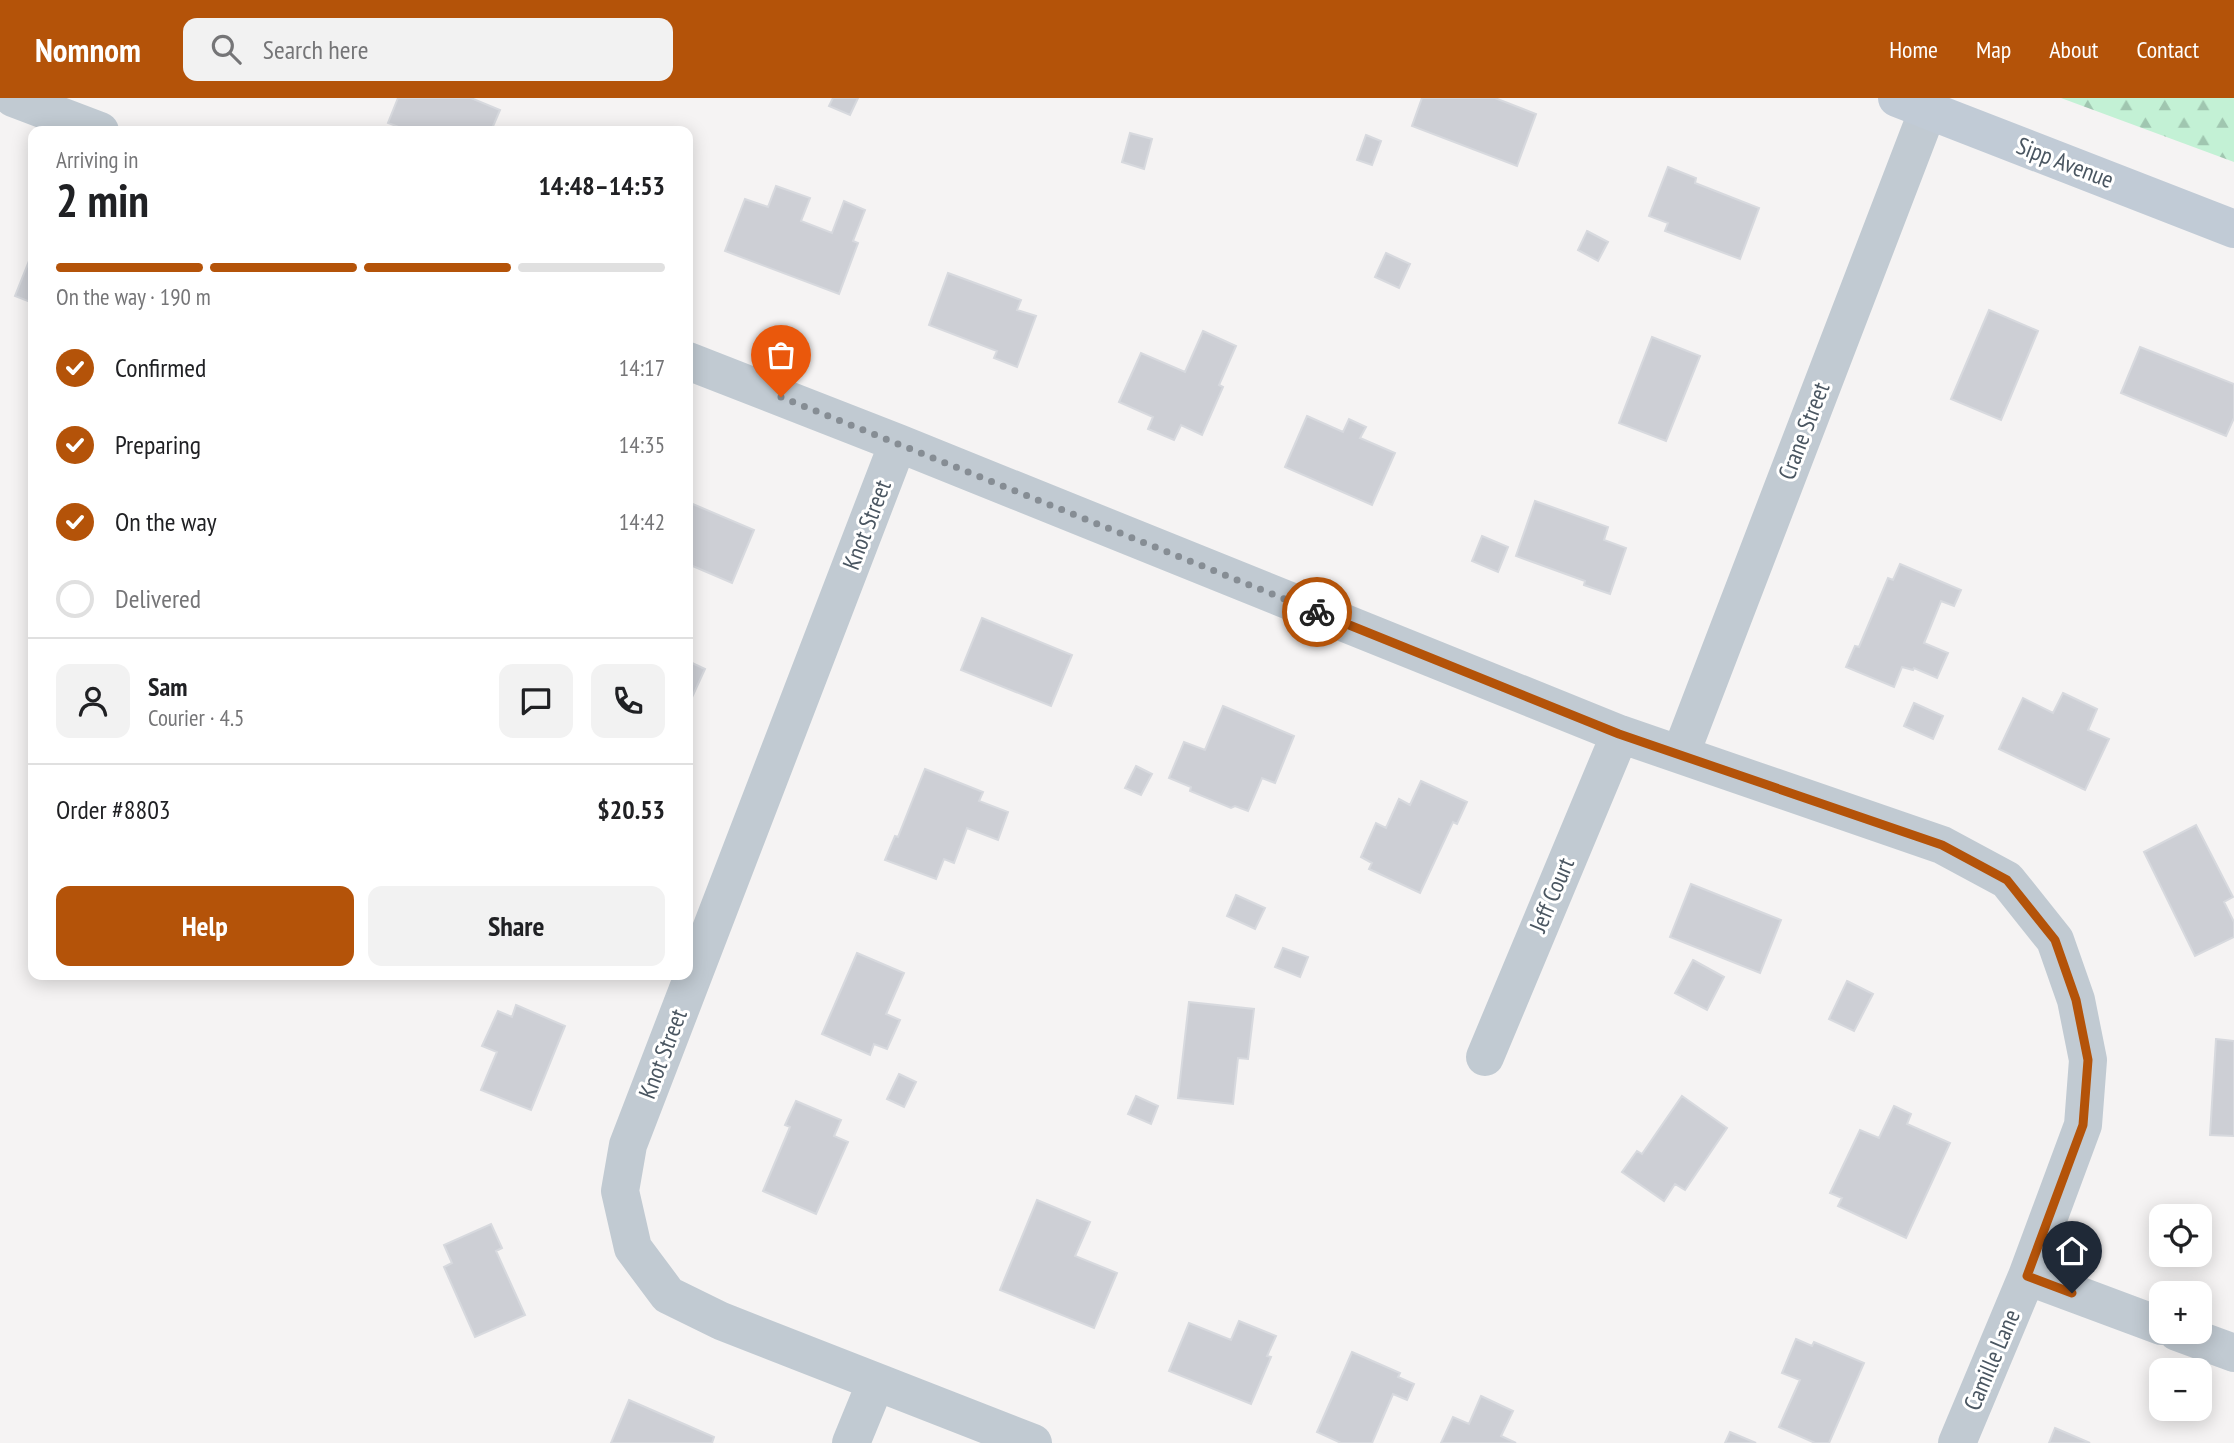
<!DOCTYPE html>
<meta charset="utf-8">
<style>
body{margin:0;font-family:"PT Sans Narrow",sans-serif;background:#f2f2f2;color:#202124;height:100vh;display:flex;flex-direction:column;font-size:26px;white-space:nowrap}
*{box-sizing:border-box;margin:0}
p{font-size:23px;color:#757577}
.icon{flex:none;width:38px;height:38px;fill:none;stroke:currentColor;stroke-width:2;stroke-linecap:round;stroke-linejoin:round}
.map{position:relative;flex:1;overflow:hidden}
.sheet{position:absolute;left:28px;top:28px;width:665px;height:854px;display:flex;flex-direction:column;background:#fff;border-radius:14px;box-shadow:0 4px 18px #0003}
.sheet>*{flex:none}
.controls{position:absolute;left:2149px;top:1106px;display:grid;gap:14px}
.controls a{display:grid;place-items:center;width:63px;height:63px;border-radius:14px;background:#fff;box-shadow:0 4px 18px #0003;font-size:35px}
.pin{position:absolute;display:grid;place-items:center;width:60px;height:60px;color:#fff;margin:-72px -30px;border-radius:50% 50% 50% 0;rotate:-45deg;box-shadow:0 0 7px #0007}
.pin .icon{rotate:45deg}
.courier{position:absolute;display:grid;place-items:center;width:70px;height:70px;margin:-35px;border:5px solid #b45309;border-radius:50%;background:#fff;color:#222;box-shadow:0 2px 9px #0007}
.head em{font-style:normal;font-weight:800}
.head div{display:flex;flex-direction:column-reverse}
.head{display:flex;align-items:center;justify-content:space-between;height:119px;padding:0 28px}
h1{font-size:46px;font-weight:800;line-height:52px}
.bar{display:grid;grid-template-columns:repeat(4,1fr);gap:10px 7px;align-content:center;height:84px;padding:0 28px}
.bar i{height:9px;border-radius:5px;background:#e0e0e0}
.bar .on{background:#b45309}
.bar p{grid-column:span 4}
.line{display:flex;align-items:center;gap:18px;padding:0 28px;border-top:2px solid #e0e0e0}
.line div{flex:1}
.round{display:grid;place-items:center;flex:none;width:74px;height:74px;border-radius:14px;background:#f2f2f2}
ol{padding:0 28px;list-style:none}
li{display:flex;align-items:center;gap:21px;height:77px}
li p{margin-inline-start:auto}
li .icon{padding:7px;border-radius:50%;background:#b45309;color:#fff;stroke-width:4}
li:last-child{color:#757577}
li i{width:38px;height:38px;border:4px solid #e0e0e0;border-radius:50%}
.button{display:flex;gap:14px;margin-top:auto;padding:14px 28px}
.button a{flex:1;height:80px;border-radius:14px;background:#b45309;color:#fff;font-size:28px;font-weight:800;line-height:80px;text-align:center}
.button a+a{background:#f2f2f2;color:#202124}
header{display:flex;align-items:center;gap:42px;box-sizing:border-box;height:98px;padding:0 35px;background:#b45309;color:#fff}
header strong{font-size:33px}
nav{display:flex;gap:38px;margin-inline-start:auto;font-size:24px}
.search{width:490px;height:63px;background:#f2f2f2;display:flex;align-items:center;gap:18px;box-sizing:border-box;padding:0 24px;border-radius:14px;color:#757577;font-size:26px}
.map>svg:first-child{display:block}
.forest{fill:url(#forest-firs)}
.building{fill:#cdcfd5;stroke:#d7d9de;stroke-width:2}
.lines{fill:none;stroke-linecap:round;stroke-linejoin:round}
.street{stroke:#c1cad2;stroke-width:38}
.secondary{stroke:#c1cbd6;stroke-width:38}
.done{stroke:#868d94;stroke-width:7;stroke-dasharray:0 12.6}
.route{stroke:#b45309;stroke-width:9}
.labels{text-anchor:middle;stroke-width:6;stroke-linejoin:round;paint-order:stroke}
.street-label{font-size:24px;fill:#4a5661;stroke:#fff}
</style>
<header>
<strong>Nomnom</strong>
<div class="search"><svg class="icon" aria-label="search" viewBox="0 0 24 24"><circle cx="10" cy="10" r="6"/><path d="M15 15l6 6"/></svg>Search here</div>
<nav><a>Home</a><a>Map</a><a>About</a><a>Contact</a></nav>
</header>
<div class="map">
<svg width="2234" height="1345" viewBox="0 0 2234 1345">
<defs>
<pattern id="forest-firs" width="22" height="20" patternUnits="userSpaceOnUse" patternTransform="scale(1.75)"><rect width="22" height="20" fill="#c3f1d5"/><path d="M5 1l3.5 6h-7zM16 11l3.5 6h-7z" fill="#a0c6b0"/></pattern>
</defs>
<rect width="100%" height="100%" fill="#f5f3f3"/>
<path class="forest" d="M2061,0H2234V64Z"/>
<path class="building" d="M398,0H471L500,12L491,33H409L388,25Z
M833,0H858L850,17L829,8Z
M1422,0H1495L1536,16L1517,68L1412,28Z
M1130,35L1152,41L1144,71L1122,64Z
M1366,37L1381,43L1372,67L1357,62Z
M1668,69L1696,80L1695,85L1759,110L1740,161L1665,133L1668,125L1649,118Z
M776,88L810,100L801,123L832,135L844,103L865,112L853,143L858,145L839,196L725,153L745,101L768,109Z
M1587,133L1608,144L1598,163L1578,152Z
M33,153V205L15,198Z
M1386,155L1410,166L1399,190L1375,179Z
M948,175L1021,202L1017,212L1036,218L1017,269L994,260L997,253L929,227Z
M1989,212L2038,233L2001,322L1951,301Z
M1203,233L1236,248L1219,287L1223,289L1202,337L1181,327L1174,342L1148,331L1153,319L1119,304L1141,255L1185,274Z
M1652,239L1700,258L1666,343L1619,325Z
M2140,249L2234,286V320L2226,338L2121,295Z
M1307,318L1343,334L1349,321L1366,329L1360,340L1395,355L1372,407L1285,369Z
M1535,403L1608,429L1604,442L1626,450L1610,496L1584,487L1585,483L1516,458Z
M688,404L754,432L732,485L688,466Z
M1482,438L1508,449L1498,474L1472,463Z
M1900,466L1961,492L1954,508L1941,503L1924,545L1948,555L1937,580L1914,570L1913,572L1902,569L1894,589L1846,569L1855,548L1859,549L1888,480L1893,482Z
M982,520L1072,557L1051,608L961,572Z
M688,563L705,571L688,608Z
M2063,595L2097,611L2088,632L2109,641L2085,692L1999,651L2023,600L2053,615Z
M1914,605L1943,618L1933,641L1904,628Z
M1223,608L1294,638L1275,685L1262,680L1248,713L1235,708L1231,710L1190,693L1191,689L1169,680L1184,644L1205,652Z
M1136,668L1152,676L1141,697L1125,690Z
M925,671L983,694L979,703L1008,714L998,742L967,730L954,765L944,761L936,781L885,762L895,738L898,739Z
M1421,683L1467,704L1457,726L1453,724L1420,795L1369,771L1372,765L1361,759L1376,725L1386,730L1399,701L1410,707Z
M2196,727L2233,799L2224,804L2234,824V839L2195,858L2144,754Z
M1691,786L1781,822L1760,875L1670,839Z
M1236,797L1265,810L1255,831L1227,818Z
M1283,850L1308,859L1300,879L1275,869Z
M857,855L904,875L886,916L900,922L887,951L874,946L870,957L822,936Z
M1693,862L1724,879L1707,912L1675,895Z
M1847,883L1873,896L1854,933L1829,921Z
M1189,904L1254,911L1248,961L1238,960L1233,1006L1178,1000Z
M516,907L565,928L531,1012L481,992L497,954L482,948L498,913L512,919Z
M2216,941L2234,943V1038L2210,1037Z
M899,976L916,984L904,1009L887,1001Z
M1136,998L1158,1008L1151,1026L1128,1016Z
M1682,998L1727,1030L1685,1092L1675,1086L1664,1103L1622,1074L1637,1053L1642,1056Z
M796,1003L841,1022L834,1038L848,1044L816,1116L763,1093L790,1029L785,1027Z
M1894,1008L1911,1016L1907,1026L1950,1045L1906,1140L1838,1108L1842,1100L1830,1095L1860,1032L1879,1040Z
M1037,1102L1090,1124L1075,1158L1117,1175L1094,1230L1000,1192Z
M491,1126L502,1150L496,1153L525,1217L475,1239L444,1169L452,1165L444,1147Z
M1239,1223L1276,1238L1267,1258L1271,1259L1251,1306L1169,1273L1189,1225L1231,1242Z
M1796,1241L1812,1248L1814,1244L1864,1265L1829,1345H1815L1779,1329L1800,1282L1782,1275Z
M1352,1254L1400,1275L1398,1279L1414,1286L1407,1302L1393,1296L1372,1345H1341L1317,1334Z
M1481,1298L1513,1313L1501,1338L1516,1345H1441L1453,1319L1469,1326Z
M629,1302L714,1339L712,1345H611Z
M2055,1330L2090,1345H2049Z
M1730,1334L1756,1345H1725Z"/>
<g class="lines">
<path class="street" d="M13,0L100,33
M688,263L898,345L1620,636L1942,747L2007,782L2055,842L2076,902L2088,962L2083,1027L2027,1178L1957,1345
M898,345L628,1047L620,1093L633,1150L668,1197L721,1223L1033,1345
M1681,655L1928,12
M1485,959L1620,636
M2027,1178L2161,1228
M2177,1234L2234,1255
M851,1345L876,1284"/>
<path class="secondary" d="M1897,0L2234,131"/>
</g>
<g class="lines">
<path class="done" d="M781,299L1317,514"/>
<path class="route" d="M1317,514L1619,636L1942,747L2007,782L2055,842L2076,902L2088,962L2083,1027L2027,1178L2072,1195"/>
</g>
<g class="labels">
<g class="street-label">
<text transform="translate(2065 65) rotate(21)" y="8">Sipp Avenue</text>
<text transform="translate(1804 333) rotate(-69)" y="8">Crane Street</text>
<text transform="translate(867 427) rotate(-69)" y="8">Knot Street</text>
<text transform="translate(1552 797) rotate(-67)" y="8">Jeff Court</text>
<text transform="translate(663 956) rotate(-69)" y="8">Knot Street</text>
<text transform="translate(1992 1262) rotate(-67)" y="8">Camille Lane</text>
</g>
</g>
</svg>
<div class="controls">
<a><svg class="icon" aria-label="locate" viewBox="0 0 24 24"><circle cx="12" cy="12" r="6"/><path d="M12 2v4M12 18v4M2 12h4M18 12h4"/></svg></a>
<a>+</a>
<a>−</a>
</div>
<div class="pin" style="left:781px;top:299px;background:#ea580c"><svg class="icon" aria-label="bag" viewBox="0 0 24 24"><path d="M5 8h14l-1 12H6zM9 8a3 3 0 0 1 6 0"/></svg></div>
<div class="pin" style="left:2072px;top:1195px;background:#1f2937"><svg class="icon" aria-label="home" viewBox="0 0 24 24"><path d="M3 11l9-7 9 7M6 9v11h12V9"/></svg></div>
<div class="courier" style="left:1317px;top:514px"><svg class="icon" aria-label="bike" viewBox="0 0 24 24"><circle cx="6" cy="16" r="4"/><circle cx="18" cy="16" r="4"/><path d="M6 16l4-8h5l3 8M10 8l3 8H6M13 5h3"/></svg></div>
<section class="sheet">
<div class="head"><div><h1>2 min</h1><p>Arriving in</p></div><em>14:48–14:53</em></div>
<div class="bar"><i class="on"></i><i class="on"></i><i class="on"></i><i></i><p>On the way · 190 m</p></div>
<ol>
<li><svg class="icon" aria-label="check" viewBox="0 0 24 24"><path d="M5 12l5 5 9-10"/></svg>Confirmed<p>14:17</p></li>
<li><svg class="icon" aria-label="check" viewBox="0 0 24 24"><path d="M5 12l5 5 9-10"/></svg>Preparing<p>14:35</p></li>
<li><svg class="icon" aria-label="check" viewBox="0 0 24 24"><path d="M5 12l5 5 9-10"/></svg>On the way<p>14:42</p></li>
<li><i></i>Delivered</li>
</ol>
<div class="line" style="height:126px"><a class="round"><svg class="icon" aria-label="person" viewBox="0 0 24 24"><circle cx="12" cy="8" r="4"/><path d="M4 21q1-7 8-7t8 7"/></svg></a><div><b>Sam</b><p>Courier · 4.5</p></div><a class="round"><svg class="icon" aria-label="chat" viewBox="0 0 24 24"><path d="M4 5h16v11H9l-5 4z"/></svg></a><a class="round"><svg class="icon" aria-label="phone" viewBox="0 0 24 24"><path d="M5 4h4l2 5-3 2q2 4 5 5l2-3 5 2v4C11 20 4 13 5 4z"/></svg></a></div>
<div class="line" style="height:91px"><div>Order #8803</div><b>$20.53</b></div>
<div class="button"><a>Help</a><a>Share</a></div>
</section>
</div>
